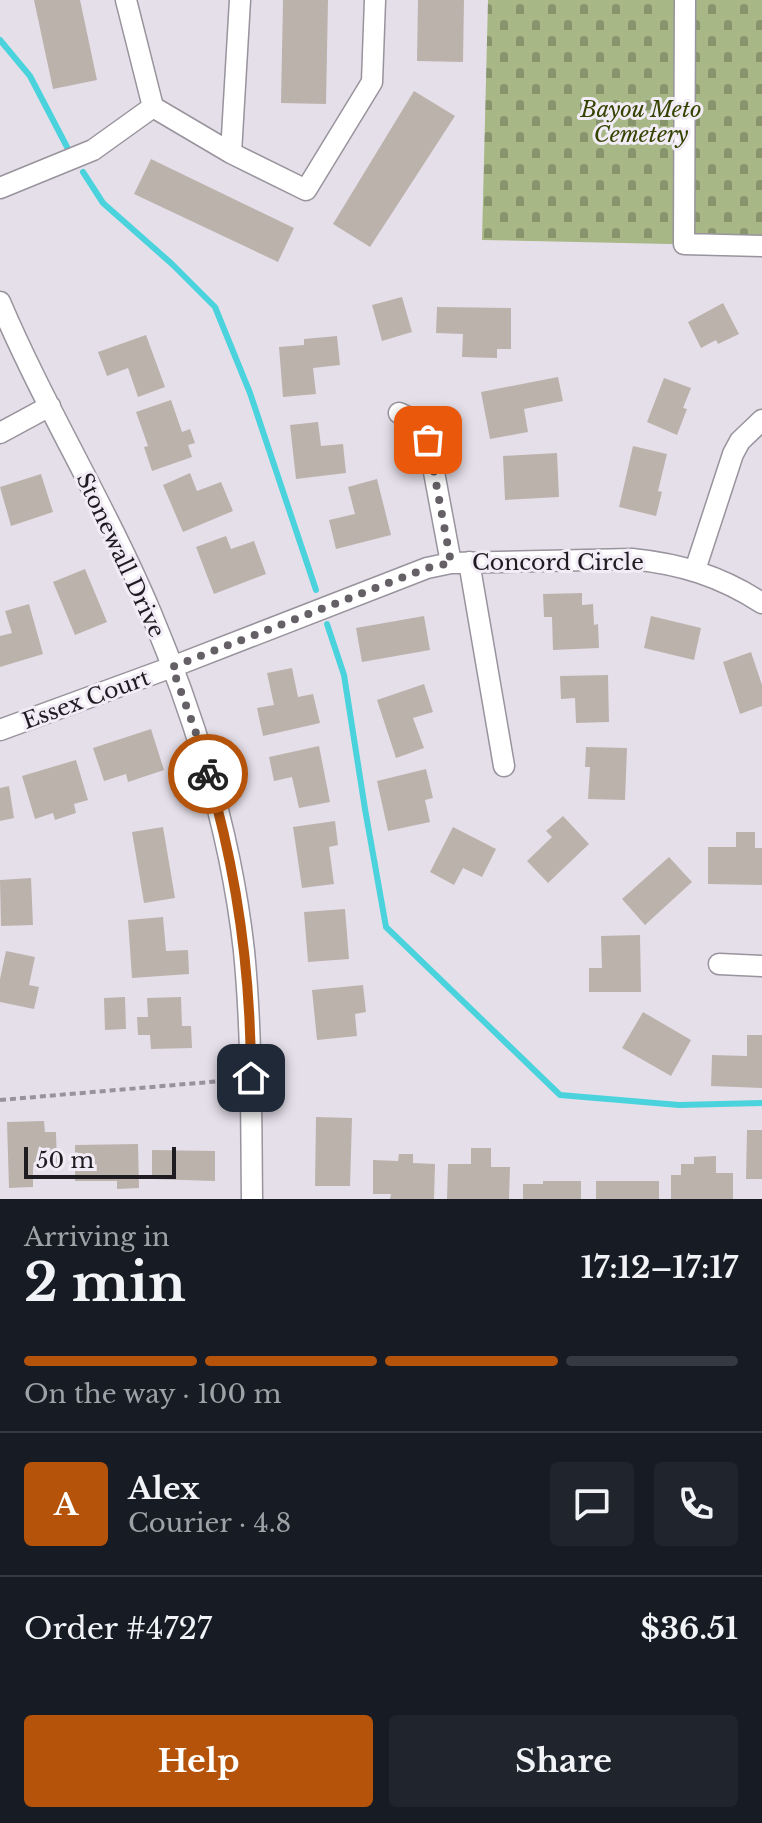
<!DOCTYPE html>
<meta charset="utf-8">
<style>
body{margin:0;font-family:"Libre Baskerville",serif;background:#20242c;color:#f1f3f6;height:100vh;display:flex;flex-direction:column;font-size:30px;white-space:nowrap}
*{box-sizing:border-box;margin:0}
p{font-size:26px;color:#9ea1a6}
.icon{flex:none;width:44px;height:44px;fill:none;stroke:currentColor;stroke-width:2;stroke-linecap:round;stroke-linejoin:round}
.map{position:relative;height:1199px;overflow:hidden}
.side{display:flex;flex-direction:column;background:#171b24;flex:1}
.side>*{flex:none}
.scale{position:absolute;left:24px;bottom:20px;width:152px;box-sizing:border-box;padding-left:8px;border:4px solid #1e1c20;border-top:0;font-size:22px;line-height:28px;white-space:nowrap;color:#1e1c20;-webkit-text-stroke:6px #f2ecf6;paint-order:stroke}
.pin{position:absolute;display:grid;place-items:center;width:68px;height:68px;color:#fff;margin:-34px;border-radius:16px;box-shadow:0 4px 12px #0006}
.courier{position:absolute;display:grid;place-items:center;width:80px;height:80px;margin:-40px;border:6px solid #b45309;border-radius:50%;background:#fff;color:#222;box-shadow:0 2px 10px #0007}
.head em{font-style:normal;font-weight:700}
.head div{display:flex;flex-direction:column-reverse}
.head{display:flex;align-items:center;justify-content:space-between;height:136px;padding:0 24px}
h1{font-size:52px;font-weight:700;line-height:60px}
.bar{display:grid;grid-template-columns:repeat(4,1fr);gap:12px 8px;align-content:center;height:96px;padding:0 24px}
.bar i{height:10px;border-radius:6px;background:#363941}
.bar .current{background:#b45309}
.bar p{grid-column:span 4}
.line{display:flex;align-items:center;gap:20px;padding:0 24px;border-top:2px solid #363941}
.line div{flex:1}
.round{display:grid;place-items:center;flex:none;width:84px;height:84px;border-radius:8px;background:#20242c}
.primary-button{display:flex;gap:16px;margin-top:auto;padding:16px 24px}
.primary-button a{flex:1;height:92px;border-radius:8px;background:#b45309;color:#fff;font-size:32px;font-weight:700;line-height:92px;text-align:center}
.primary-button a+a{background:#20242c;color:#f1f3f6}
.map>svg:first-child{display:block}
.cemetery{fill:url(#cemetery-stones)}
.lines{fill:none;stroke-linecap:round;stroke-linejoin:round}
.stream{stroke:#4ad3dc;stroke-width:6}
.building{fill:#bcb2ac}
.minor-casing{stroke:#98939c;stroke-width:23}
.path{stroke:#97939b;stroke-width:4;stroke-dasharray:6 4;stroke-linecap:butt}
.minor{stroke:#fff;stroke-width:20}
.done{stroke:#646066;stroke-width:8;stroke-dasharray:0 14.4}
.route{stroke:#b45309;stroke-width:10}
.labels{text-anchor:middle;stroke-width:6;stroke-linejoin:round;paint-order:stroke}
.park-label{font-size:22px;font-style:italic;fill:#354300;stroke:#f2ecf6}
.street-label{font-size:22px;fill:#1e1c20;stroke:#f2ecf6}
</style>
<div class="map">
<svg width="762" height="1199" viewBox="0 0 762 1199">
<defs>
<pattern id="cemetery-stones" width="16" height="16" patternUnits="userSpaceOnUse" patternTransform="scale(2)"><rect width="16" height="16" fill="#a7b785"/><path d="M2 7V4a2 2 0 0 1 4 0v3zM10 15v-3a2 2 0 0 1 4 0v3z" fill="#87946c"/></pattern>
</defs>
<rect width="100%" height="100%" fill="#e5dfe9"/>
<path class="cemetery" d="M488,0H762V246L482,240Z"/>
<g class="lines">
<path class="stream" d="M0,40L30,76L67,147
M83,172L103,203L172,264L215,307L250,393L316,590
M327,624L344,675L365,809L386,927L560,1095L679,1105L762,1103"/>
</g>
<path class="building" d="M34,0H80L97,80L53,89Z
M283,0H328L326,104L281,103Z
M418,0H464L463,62L417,61Z
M414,91L455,116L370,247L333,224Z
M151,159L294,228L278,262L134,194Z
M402,297L412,332L382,341L372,305Z
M723,303L739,334L718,344L716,340L701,348L688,322Z
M437,307L511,308V349H497V358L462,357L463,334L436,333Z
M146,335L165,387L138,397L128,368L107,376L98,352Z
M337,336L340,365L313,368L316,394L283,397L279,347L304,345V339Z
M558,377L563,401L524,409L528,432L490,439L481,392Z
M664,378L691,388L683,408L687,409L677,435L647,422Z
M171,400L182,432L190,429L195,443L188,445L192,457L152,471L144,447L148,446L136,412Z
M318,422L321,446L343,444L346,473L296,479L290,425Z
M633,446L667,454L658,491L662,492L656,516L619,507Z
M557,453L559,497L505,500L503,456Z
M190,473L197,491L221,482L233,511L183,532L163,485Z
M41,474L53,512L11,526L0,487Z
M377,479L391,535L336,549L329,520L355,514L348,487Z
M226,536L231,549L254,541L266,574L214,594L196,547Z
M85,569L107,622L75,635L53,582Z
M582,593V605L593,604L594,625L598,624L599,648L553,650L552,617H544L543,594Z
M29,604L43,654L0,667V636L12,633L5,611Z
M424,616L430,650L362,662L356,628Z
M651,616L701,628L694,660L644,648Z
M751,652L762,685V706L740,714L723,662Z
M292,668L298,697L313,694L320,723L263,736L257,708L274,705L267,673Z
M608,675L609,722L576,723L575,698L561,699L560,676Z
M424,684L433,712L413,718L424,748L396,758L377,700Z
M151,729L164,770L128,782L126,774L104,781L93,748Z
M319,746L330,802L299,808L292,777L274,781L269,757Z
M586,747L627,748L625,800L588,799L590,767H585Z
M76,760L88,800L74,804L76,813L55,820L53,813L35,819L22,776Z
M426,769L433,798L425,800L430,822L388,831L377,781Z
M9,786L14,818L0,821V788Z
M563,816L589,844L548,883L527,861L552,837L546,831Z
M335,821L338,845L329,847L334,884L302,888L293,827Z
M163,827L175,898L144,903L132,832Z
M453,827L496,849L482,877L463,868L454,885L430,872Z
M736,832H755V848H762V885L708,884V847H736Z
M669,857L692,882L645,925L622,899Z
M31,878L33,925L1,926L0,880Z
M345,909L349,959L308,962L304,912Z
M163,917L166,951L188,950L189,974L132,978L128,920Z
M640,935L641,992H589V968H602L601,936Z
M6,951L35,957L29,985L39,987L34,1009L0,1002V979Z
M363,985L366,1012L355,1014L357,1036L317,1040L312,990Z
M125,997L126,1029L105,1030L104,998Z
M181,997L182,1026H191L192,1048L151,1049L150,1035H138L137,1017H148L147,998Z
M643,1012L691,1040L671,1076L622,1048Z
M747,1035H762V1088L711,1086L712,1055L747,1056Z
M316,1117L352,1118L350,1186H315Z
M44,1121L45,1132H56L57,1166L33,1167V1187L9,1188L7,1122Z
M747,1130H762V1179H746Z
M138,1144L139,1188L117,1189V1181H75V1145Z
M471,1148H491V1167H510L509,1199H447L448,1164H471Z
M152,1150L215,1151V1181L152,1179Z
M399,1154H413V1163L435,1164L434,1199H390L391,1194H373V1160L398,1161Z
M716,1156V1173H733V1199H671V1175H681V1164H694V1157Z
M543,1181H581V1199H523V1184H543Z
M596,1181H659V1199H596Z"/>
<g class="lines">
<g class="minor-casing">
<path id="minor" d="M240,0L231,153L306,190L372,82L375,0
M685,0L684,244L762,246
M153,107L231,153
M0,188L93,150L153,107L126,0
M0,302C45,408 106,506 151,613C196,720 231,834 244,951C252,1033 251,1116 252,1199
M399,413C414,419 420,425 428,440L451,563
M0,433L50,406
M469,562L504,766
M695,570L733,454L740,441L762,420
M0,730L172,667L427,568L451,563L632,559C681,564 720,576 762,603
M719,964L762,966"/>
</g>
<path class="path" d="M0,1100L233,1080"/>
<use href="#minor" class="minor"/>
</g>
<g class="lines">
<path class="done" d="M208,774L195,730L172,667L427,568L451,563L428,440"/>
<path class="route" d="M208,774C237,872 251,976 251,1078"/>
</g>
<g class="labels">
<g class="park-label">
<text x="641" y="117">Bayou Meto<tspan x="641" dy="25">Cemetery</tspan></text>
</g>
<g class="street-label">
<text transform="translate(121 555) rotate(65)" y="8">Stonewall Drive</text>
<text x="558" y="570">Concord Circle</text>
<text transform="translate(86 699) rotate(-20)" y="8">Essex Court</text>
</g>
</g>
</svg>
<div class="scale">50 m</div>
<div class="pin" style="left:428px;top:440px;background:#ea580c"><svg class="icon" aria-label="bag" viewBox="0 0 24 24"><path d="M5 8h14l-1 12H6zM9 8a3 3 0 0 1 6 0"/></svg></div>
<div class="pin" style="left:251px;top:1078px;background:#1f2937"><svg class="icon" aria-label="home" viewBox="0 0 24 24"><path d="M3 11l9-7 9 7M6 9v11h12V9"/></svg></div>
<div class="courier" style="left:208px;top:774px"><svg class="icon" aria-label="bike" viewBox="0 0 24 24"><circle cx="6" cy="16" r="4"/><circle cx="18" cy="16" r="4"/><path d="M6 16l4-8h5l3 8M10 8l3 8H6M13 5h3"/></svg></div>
</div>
<section class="side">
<div class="head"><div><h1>2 min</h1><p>Arriving in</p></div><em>17:12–17:17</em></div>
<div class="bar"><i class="current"></i><i class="current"></i><i class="current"></i><i></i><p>On the way · 100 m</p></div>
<div class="line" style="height:144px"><b class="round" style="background:#b45309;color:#fff">A</b><div><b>Alex</b><p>Courier · 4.8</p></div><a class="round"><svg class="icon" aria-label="chat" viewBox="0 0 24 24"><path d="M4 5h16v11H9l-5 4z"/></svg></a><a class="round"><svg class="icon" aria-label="phone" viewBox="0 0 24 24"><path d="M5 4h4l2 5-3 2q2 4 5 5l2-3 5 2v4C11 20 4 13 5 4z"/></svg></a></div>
<div class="line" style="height:104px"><div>Order #4727</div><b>$36.51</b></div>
<div class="primary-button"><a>Help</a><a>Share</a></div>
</section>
